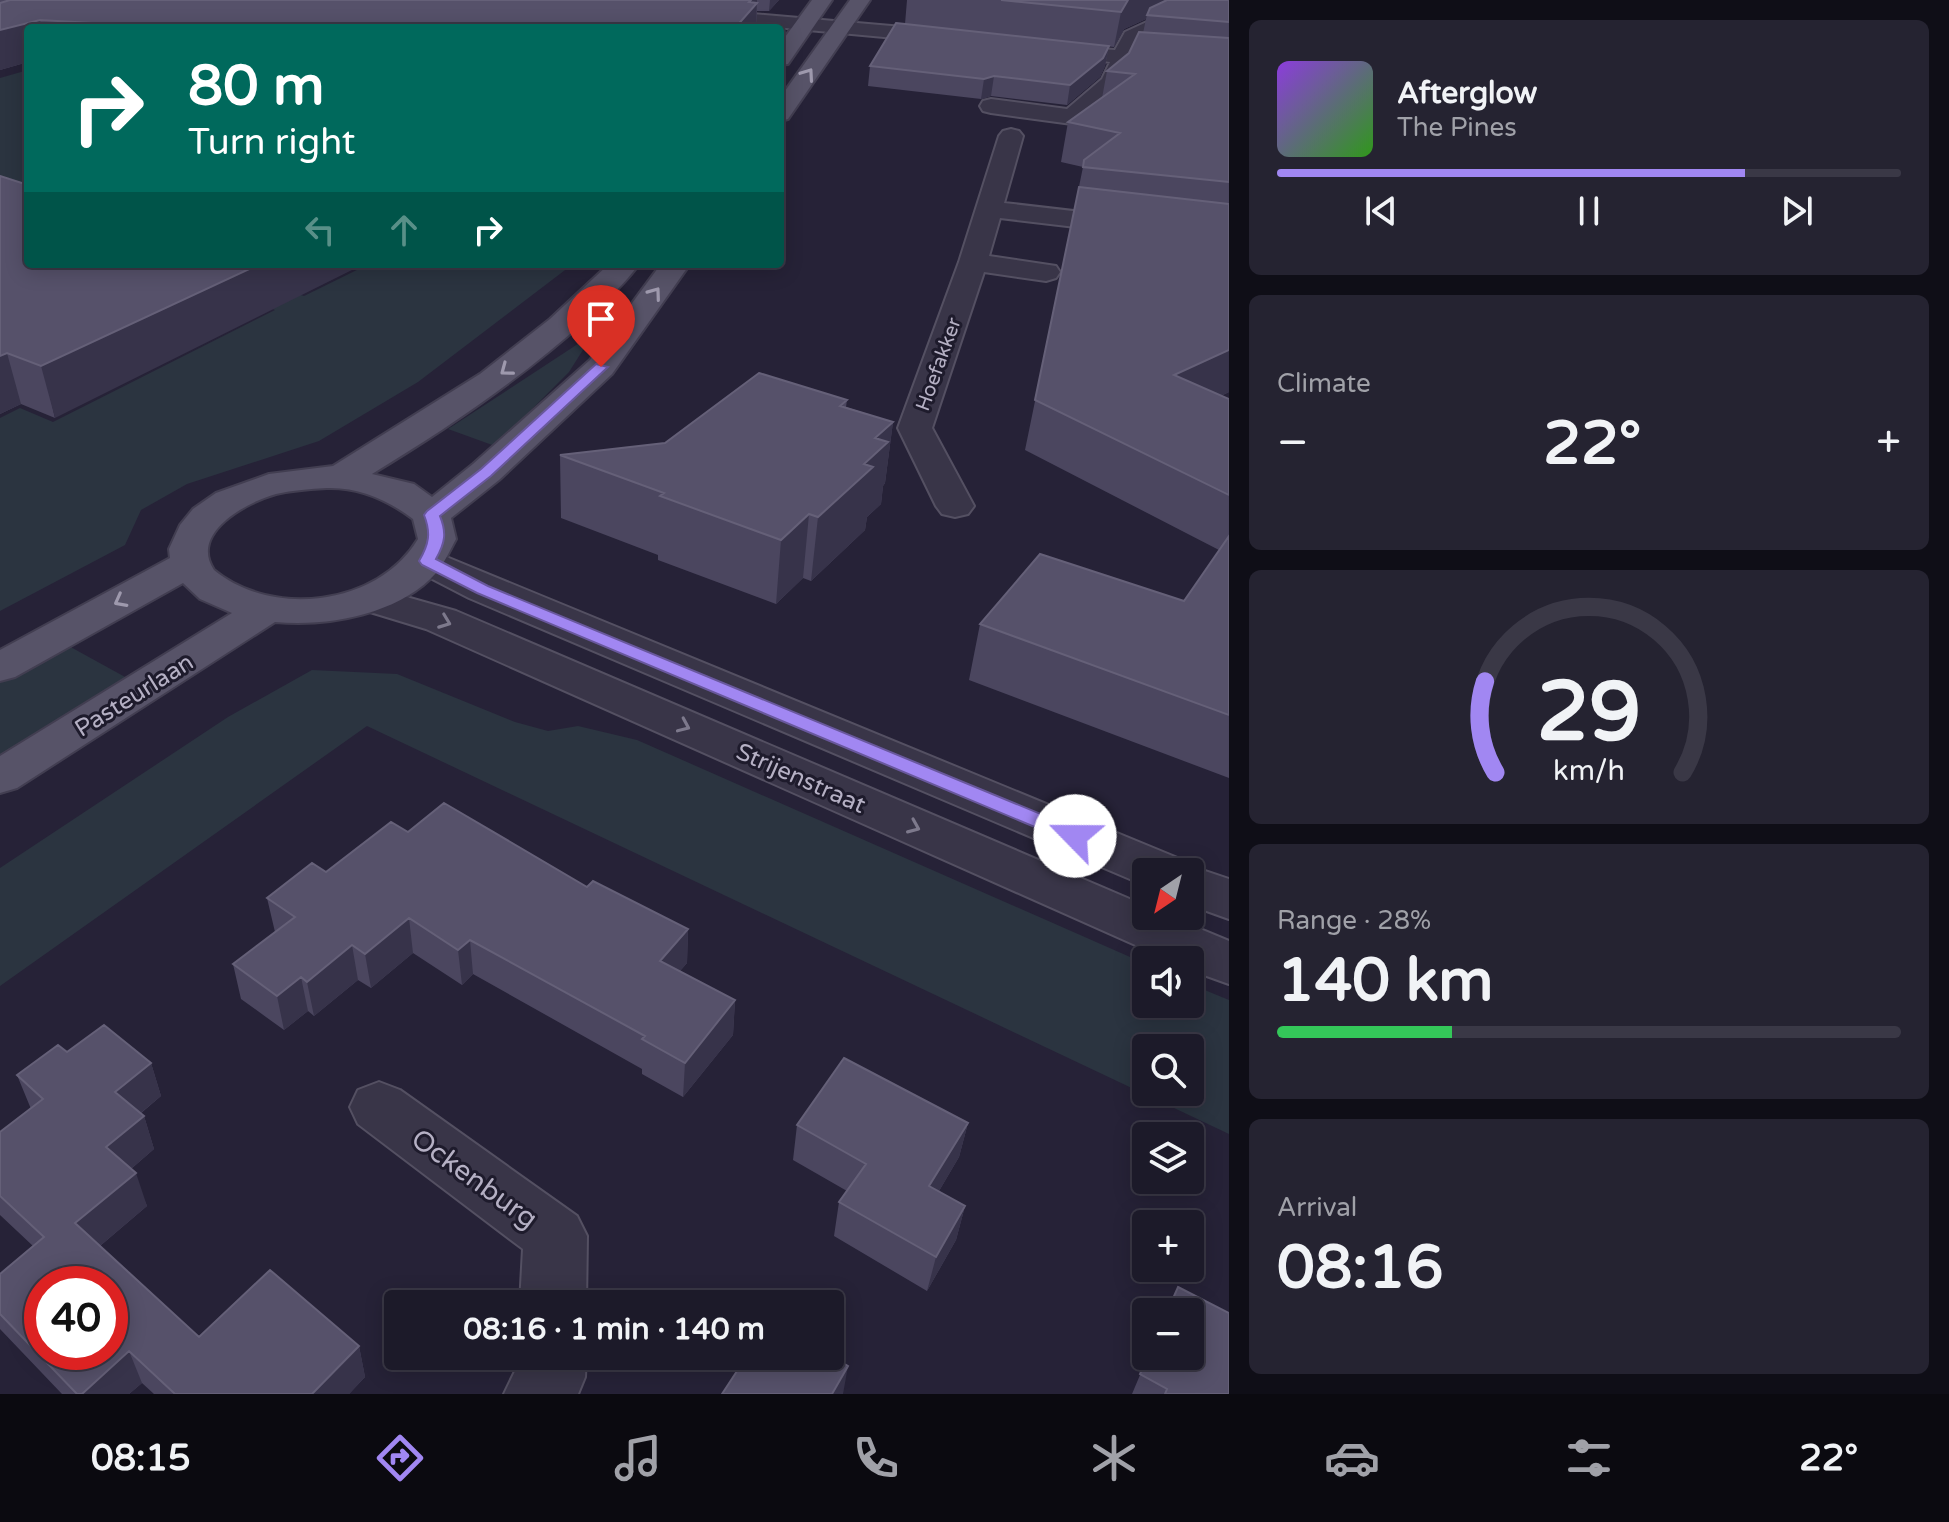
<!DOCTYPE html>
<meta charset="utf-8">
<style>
:root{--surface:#1c1a29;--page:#252331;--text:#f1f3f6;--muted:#a0a1a8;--line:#3a3846;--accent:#a187f2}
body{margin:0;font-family:"Varela Round",sans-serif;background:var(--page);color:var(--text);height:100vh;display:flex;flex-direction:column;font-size:30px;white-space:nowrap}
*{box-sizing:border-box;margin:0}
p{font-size:26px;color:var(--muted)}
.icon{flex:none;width:44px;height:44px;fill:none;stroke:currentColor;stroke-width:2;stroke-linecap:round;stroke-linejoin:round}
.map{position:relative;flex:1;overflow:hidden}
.side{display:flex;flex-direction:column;gap:20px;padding:20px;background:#0f0e17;width:720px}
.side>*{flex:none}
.guide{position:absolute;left:24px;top:24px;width:760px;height:244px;border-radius:8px;box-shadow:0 4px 20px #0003,0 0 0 2px var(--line);background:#00695c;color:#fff;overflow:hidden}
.needle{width:52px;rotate:215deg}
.tools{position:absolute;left:1132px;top:858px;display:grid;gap:16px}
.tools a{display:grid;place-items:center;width:72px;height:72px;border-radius:8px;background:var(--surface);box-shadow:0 4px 20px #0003,0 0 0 2px var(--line);font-size:40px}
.speed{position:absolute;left:24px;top:1266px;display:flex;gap:16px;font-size:40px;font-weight:700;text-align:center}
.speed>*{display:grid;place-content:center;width:104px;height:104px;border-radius:50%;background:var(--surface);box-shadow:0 4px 20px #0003,0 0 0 2px var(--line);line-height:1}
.speed .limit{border:12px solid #d22;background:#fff;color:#111}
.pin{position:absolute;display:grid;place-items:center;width:68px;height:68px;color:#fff;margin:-82px -34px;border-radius:50% 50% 50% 0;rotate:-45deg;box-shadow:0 0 8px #0007}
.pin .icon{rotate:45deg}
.me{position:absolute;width:88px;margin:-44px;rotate:293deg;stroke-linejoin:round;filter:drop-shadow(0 0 6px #0008)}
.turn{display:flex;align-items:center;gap:28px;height:168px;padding:0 32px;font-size:36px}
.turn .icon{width:104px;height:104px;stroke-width:2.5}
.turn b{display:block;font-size:56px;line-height:68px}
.lanes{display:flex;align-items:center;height:76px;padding:0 32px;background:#0003;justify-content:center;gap:40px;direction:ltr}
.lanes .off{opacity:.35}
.big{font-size:60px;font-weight:700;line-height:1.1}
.side .widget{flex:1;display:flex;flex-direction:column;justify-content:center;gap:12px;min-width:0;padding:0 28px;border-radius:12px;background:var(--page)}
.side .dial{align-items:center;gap:0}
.dial svg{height:208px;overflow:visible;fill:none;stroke:var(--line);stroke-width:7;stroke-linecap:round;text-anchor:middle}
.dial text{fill:var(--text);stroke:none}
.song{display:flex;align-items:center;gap:24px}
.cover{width:96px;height:96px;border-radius:12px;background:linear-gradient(135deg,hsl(270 70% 55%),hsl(110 70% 35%))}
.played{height:8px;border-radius:4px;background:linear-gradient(90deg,var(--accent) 75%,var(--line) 75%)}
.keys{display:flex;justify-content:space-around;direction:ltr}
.heat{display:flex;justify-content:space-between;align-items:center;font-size:44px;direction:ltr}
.charge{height:12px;border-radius:6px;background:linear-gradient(90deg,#34c759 28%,var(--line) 0)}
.trip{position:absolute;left:384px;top:1290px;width:460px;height:80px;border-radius:8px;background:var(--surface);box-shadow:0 4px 20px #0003,0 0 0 2px var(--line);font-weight:700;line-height:80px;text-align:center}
.tabs{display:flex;height:128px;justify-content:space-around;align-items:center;background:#0b0a10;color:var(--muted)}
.tabs .icon{width:56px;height:56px}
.tabs .selected{color:var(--accent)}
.tabs b{font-size:36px;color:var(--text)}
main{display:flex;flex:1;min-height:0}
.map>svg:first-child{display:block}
.green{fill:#2b3440;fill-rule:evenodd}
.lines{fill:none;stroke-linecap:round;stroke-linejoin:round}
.minor-casing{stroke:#545062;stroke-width:4}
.major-casing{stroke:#423e51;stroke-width:4}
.minor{fill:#393548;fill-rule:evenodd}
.major{fill:#575368;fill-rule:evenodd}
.wall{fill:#4b465f}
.shaded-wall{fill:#37334a}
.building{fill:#56516a;stroke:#656078;stroke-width:2;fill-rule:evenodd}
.oneway{stroke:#9e99ad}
.oneway2{stroke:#7d798c}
.route{fill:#a187f2;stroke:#69589d;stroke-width:2}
.labels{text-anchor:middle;stroke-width:6;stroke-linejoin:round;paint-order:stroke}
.far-street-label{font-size:20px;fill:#b5b0c4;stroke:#1e1b2c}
.street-label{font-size:24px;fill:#b5b0c4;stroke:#1e1b2c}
.near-street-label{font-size:28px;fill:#b5b0c4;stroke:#1e1b2c}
</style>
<main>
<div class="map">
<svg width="1229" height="1394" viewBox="0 0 1229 1394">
<rect width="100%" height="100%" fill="#262237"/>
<path class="green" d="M 28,70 L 28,223 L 0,216 L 0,78 Z
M 369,264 L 573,264 L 418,382 L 319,441 L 187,484 L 141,510 L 125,545 L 0,611 L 0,418 L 20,408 L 53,422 L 275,310 L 244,297 L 270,285 L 304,296 Z
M 593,334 L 569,372 L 495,446 L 448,429 Z
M 67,645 L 136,683 L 0,765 L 0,683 Z
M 312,670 L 397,674 L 515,722 L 548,731 L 578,726 L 637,740 L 1146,964 L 1146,1004 L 1190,1004 L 1190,984 L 1229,1000 L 1229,1134 L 367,726 L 0,986 L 0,868 L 228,717 ZM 1146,1048 L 1190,1048 L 1190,1092 L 1146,1092 Z"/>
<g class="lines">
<g class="minor-casing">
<path id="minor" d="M 1195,0 L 1221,0 L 1141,40 L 1120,87 L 1080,122 L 1072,124 L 991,113 L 983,111 L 980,106 L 983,101 L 991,99 L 1067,109 L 1102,79 L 1110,62 L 1042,53 L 1039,49 L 1042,45 L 1115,50 L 1125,32 Z
M 695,9 L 949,31 L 959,37 L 949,43 L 688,19 L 685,15 L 688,11 Z
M 1011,129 L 1019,131 L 1023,136 L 1004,203 L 1229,229 L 1229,245 L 1000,218 L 989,256 L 1056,266 L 1060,272 L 1056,278 L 1046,281 L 984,272 L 932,428 L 974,506 L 968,514 L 955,517 L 942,514 L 936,506 L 898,428 L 959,262 L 999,136 L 1003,131 Z
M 427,549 L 1180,859 L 1184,867 L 1190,866 L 1229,879 L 1229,919 L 1190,905 L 1190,872 L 1146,872 L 1144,885 L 469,598 L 413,569 L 407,561 L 413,553 Z
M 371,587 L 456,611 L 1146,906 L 1146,916 L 1169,916 L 1229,941 L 1229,984 L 1190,970 L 1190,960 L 1169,960 L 426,629 L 357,608 L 351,599 L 357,590 Z
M 379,1082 L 400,1090 L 577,1216 L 587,1236 L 586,1304 L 520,1304 L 523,1249 L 358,1124 L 350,1107 L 358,1090 Z
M 518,1356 L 586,1356 L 585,1377 L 578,1394 L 504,1394 L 518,1365 Z"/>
</g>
<g class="major-casing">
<path id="major" d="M 812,0 L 832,0 L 788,64 L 780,65 L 780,44 Z
M 850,0 L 870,0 L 788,119 L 780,121 L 780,98 Z
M 609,264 L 639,264 C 625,284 605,301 588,318 C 522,378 448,428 372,474 L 414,484 L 432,497 L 473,464 L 590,360 L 661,264 L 690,264 L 612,374 L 499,480 L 451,518 L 456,539 C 450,550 445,562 437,572 C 400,614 329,627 275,622 L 17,788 L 0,793 L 0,756 L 232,613 L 200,599 L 183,583 L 15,677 L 0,681 L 0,650 L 170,558 L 169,549 L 180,525 L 193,509 L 216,493 L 269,474 L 333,466 L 480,374 L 550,319 ZM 327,488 C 359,487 388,500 413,519 L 418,539 C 378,606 272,618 214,570 C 189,533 247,502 276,494 C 293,490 310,489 327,488 Z"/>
</g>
<use href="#minor" class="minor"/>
<use href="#major" class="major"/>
</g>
<path class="wall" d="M 0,0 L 779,0 L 769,11 L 757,11 L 756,28 L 28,28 L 28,62 L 0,70 Z
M 907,0 L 1229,0 L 1229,392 L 1221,396 L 1229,399 L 1229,778 L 969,680 L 980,624 L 1184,601 L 1219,550 L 1025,450 L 1083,167 L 1061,162 L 1068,122 L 1102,98 L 1107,71 L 1129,53 L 1143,33 L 1146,19 L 1124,29 L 1114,47 L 1065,41 L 1109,46 L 1105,66 L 1100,77 L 1067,105 L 991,96 L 981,99 L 868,86 L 870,66 L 905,24 Z
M 0,176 L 55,418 L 21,404 L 0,414 Z
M 847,400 L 846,407 L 893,422 L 885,483 L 883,486 L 881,504 L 867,517 L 865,530 L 811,581 L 803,578 L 776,604 L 658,560 L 658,555 L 561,518 L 560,455 L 665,443 Z
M 408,832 L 587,887 L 688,929 L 687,963 L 680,971 L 735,1000 L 733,1035 L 683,1097 L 642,1074 L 642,1069 L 473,974 L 462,985 L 413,953 L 371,988 L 358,980 L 314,1016 L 308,1011 L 284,1030 L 241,999 L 233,964 L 275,932 L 267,898 L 326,872 Z
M 67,1052 L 151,1063 L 161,1096 L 140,1114 L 144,1116 L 154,1149 L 131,1169 L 147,1206 L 100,1246 L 199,1337 L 359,1346 L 365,1377 L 349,1394 L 154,1394 L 142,1383 L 129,1394 L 62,1394 L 0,1329 L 0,1274 L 33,1246 L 0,1215 L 0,1132 L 31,1109 L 17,1075 Z
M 968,1123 L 959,1157 L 939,1191 L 965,1206 L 956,1240 L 927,1291 L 834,1236 L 839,1202 L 847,1191 L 793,1160 L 797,1125 Z
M 1148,1356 L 1229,1394 L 1132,1394 Z"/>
<path class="shaded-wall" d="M 751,0 L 757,0 L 756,28 L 735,28 Z
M 770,0 L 779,0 L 769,11 Z
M 1128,0 L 1188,0 L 1147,15 L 1146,19 L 1124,29 L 1114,47 L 1121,12 Z
M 40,20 L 42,28 L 28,28 L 28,62 L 0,70 L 0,30 Z
M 1109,46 L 1105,66 L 1100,77 L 1067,105 L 1070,85 Z
M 994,76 L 991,96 L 981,99 L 984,79 Z
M 260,264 L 364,264 L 55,418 L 41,366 Z
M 1229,350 L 1229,392 L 1161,424 L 1174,375 Z
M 7,353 L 21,404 L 0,414 L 0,356 Z
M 893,422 L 885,483 L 883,486 L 881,504 L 867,517 L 865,530 L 811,581 L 818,517 L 864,464 L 875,438 Z
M 809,514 L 803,578 L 776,604 L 781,540 Z
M 409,918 L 413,953 L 371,988 L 365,954 Z
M 688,929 L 687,963 L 659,995 L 660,961 Z
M 470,940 L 473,974 L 462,985 L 458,950 Z
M 352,945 L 358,980 L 314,1016 L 307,982 Z
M 301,977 L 308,1011 L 284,1030 L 277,996 Z
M 735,1000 L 733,1035 L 683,1097 L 685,1063 Z
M 151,1063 L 161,1096 L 126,1125 L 115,1092 Z
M 144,1116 L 154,1149 L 118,1180 L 106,1147 Z
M 968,1123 L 959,1157 L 922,1220 L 929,1186 Z
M 136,1173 L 147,1206 L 88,1256 L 75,1223 Z
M 965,1206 L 956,1240 L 927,1291 L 936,1257 Z
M 359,1346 L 365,1377 L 349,1394 L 312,1394 Z
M 129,1351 L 142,1383 L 129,1394 L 82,1394 Z
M 848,1366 L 843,1394 L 832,1394 Z"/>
<path class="building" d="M 10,0 L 751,0 L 749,2 L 757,3 L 735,28 L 180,28 L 40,20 L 0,30 L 0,3 Z
M 1001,0 L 1128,0 L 1121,12 Z
M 1167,0 L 1229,0 L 1229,22 L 1147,15 L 1150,8 Z
M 896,23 L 1109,46 L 1103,58 L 1070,85 L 994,76 L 984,79 L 870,66 Z
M 1139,32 L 1229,38 L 1229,182 L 1083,167 L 1084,160 L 1120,133 L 1068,122 L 1135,74 L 1107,71 L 1129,53 Z
M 0,176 L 28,185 L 28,264 L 260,264 L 41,366 L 7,353 L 0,356 Z
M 1079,187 L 1229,204 L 1229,350 L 1174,375 L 1229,399 L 1229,495 L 1035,400 Z
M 759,373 L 847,400 L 840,406 L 893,422 L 875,438 L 888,442 L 864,464 L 873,467 L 818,517 L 809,514 L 781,540 L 660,496 L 664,493 L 560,455 L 665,443 Z
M 1229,536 L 1229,715 L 980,624 L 1040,554 L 1184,601 Z
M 444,803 L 587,887 L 593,881 L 688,929 L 660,961 L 735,1000 L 685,1063 L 642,1039 L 645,1036 L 470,940 L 458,950 L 409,918 L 365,954 L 352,945 L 307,982 L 301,977 L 277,996 L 233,964 L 295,917 L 267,898 L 312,863 L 326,872 L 391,822 L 408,832 Z
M 104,1025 L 151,1063 L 115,1092 L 144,1116 L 106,1147 L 136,1173 L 75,1223 L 199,1337 L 270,1270 L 359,1346 L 312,1394 L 175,1394 L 129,1351 L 82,1394 L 77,1394 L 0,1314 L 0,1274 L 44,1237 L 0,1196 L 0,1132 L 43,1099 L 17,1075 L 58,1045 L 67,1052 ZM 42,1284 L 110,1284 L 110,1352 L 42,1352 Z
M 844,1058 L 968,1123 L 929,1186 L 965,1206 L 936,1257 L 839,1202 L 866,1164 L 797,1125 Z
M 1178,1287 L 1229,1313 L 1229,1394 L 1165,1394 L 1167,1389 L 1140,1374 L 1148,1356 L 1190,1356 L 1190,1312 L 1167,1312 Z
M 830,1355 L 848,1366 L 832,1394 L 722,1394 L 739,1368 L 735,1366 L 742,1356 L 830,1356 Z"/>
<defs><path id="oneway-chevron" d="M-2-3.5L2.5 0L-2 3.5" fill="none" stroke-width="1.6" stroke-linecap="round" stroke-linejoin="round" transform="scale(2)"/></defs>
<g class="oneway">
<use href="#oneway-chevron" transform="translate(808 74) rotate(-55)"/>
<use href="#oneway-chevron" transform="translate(655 293) rotate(-54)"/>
<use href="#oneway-chevron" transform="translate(506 370) rotate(143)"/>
<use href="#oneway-chevron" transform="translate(120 601) rotate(152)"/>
</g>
<g class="oneway2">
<use href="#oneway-chevron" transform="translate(445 622) rotate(21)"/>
<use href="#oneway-chevron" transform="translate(684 726) rotate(24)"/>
<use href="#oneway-chevron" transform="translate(914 827) rotate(23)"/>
</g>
<path class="route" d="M 596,364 L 608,367 L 491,476 L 440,516 C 447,533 445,543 436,559 L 488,586 L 1082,831 L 1085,836 L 1082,841 L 1068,841 L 477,593 L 422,565 L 419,561 C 429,544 431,533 424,515 L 427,511 L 481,469 Z"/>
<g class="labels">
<g class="far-street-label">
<text transform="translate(938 364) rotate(-70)" y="7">Hoefakker</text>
</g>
<g class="street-label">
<text transform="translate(134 695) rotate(-32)" y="8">Pasteurlaan</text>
<text transform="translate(801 778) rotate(24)" y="8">Strijenstraat</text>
</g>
<g class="near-street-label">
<text transform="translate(475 1178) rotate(36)" y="10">Ockenburg</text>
</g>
</g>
</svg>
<div class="tools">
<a><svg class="needle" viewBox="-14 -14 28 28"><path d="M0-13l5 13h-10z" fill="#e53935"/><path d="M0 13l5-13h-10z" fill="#a0a1a8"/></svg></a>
<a><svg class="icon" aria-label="sound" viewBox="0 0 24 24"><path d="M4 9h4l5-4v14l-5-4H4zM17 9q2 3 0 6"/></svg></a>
<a><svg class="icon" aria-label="search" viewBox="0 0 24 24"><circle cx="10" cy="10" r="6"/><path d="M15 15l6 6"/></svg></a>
<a><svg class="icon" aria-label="layers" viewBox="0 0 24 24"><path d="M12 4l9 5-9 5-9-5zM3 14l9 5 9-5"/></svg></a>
<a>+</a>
<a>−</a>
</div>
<div class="speed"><div class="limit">40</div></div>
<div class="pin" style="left:601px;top:367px;background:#d93025"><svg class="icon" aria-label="arrive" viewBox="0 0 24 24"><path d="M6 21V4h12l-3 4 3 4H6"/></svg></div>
<svg class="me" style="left:1075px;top:836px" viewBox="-20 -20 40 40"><circle r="19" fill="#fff"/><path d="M0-13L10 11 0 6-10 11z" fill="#a187f2"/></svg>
<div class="trip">08:16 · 1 min · 140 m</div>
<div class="guide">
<div class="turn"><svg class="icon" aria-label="right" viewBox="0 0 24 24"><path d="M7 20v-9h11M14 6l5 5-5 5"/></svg><div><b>80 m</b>Turn right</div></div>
<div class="lanes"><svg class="icon off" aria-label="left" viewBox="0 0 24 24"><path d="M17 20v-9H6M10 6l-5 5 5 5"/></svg><svg class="icon off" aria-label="ahead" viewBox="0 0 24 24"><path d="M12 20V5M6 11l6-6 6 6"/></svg><svg class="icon" aria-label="right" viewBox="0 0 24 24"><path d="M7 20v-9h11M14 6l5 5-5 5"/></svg></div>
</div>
</div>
<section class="side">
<div class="widget">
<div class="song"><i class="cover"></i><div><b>Afterglow</b><p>The Pines</p></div></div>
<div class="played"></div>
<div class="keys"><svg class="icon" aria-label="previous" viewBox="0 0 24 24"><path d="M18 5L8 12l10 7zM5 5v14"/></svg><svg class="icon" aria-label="pause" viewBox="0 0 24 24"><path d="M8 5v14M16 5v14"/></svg><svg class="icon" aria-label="next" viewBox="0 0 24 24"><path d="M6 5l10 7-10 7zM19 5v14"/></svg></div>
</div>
<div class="widget"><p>Climate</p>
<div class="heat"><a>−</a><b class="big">22°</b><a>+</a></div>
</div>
<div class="widget dial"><svg viewBox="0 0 100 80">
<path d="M14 69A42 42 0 1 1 86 69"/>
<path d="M14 69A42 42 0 0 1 10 34" stroke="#a187f2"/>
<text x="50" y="56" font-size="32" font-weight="700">29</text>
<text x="50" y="72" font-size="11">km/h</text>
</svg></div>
<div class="widget"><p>Range · 28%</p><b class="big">140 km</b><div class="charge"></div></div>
<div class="widget"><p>Arrival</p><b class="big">08:16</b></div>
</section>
</main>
<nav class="tabs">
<b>08:15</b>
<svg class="icon selected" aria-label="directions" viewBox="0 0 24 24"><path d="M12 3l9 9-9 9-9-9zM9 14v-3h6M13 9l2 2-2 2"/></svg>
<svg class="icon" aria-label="music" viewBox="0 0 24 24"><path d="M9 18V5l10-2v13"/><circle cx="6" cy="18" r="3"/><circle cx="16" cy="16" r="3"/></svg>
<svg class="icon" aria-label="phone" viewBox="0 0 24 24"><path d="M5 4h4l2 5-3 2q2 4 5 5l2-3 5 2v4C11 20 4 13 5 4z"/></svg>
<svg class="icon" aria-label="climate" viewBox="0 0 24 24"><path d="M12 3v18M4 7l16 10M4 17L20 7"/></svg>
<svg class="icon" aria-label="car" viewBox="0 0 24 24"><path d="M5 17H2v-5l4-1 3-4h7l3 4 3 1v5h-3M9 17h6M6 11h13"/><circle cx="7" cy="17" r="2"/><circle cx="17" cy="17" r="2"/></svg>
<svg class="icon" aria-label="filters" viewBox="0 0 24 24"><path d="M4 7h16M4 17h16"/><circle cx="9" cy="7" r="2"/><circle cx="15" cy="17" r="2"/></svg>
<b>22°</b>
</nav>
